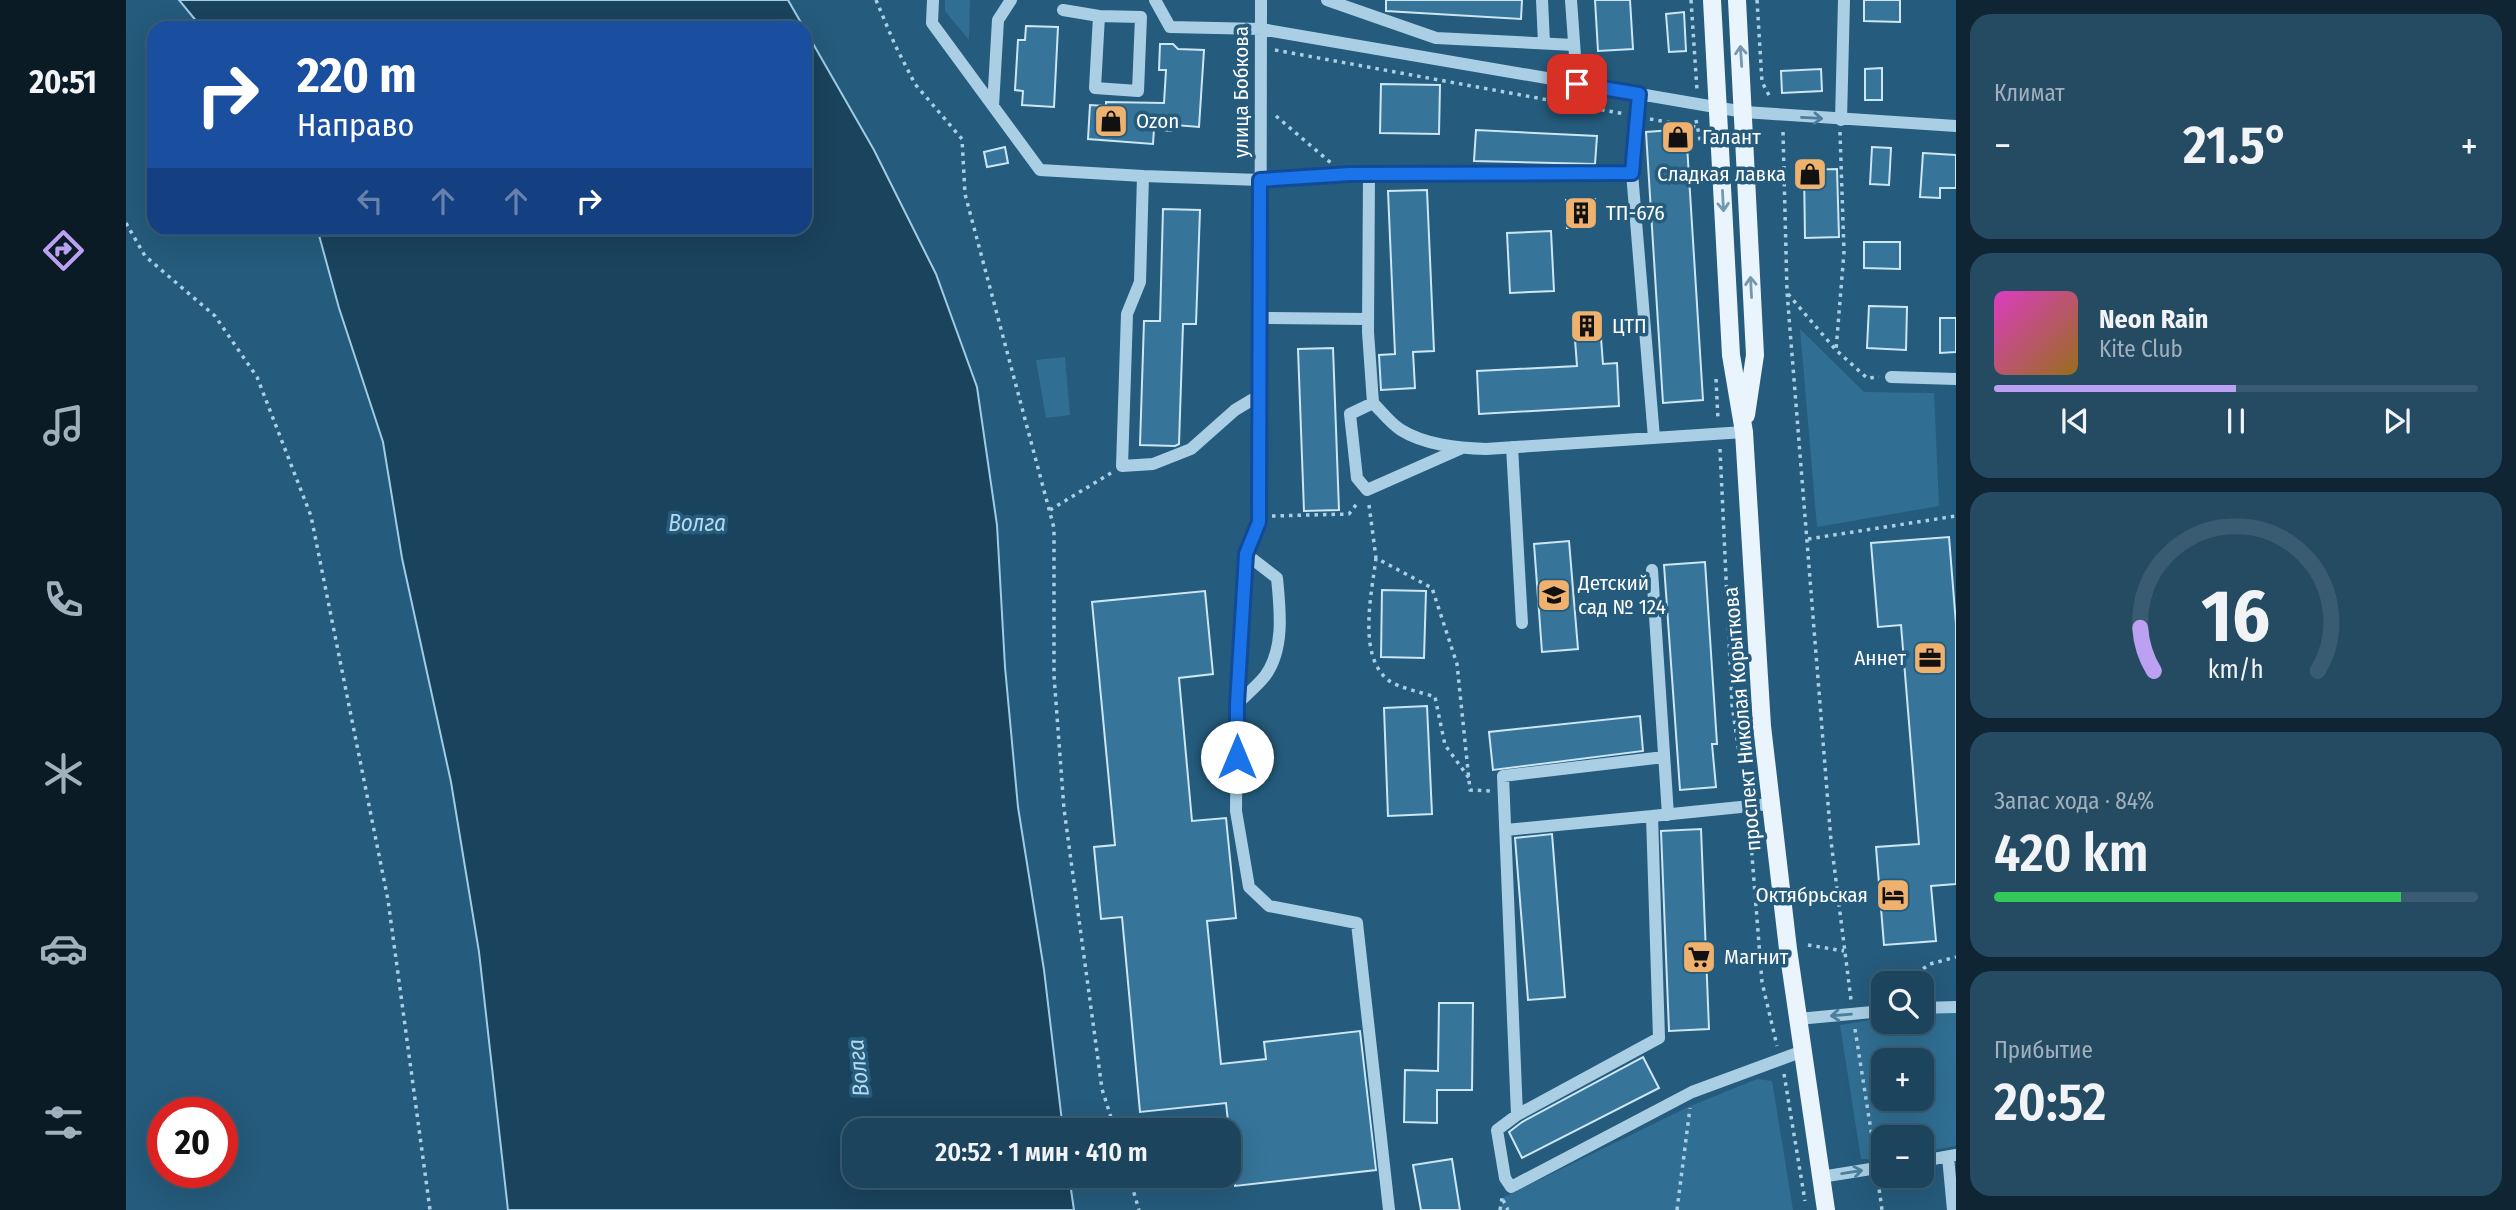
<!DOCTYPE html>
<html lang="ru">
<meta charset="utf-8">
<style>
:root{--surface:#1c445d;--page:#254b63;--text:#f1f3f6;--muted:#a0b0bc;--line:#3a5c72;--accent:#bca0f2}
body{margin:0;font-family:"Fira Sans Condensed",sans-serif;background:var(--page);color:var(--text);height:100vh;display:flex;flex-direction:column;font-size:26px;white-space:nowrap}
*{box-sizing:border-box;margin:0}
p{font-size:23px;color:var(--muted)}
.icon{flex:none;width:38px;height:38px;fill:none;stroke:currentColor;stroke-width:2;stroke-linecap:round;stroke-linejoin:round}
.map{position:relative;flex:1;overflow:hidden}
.panel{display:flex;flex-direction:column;gap:14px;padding:14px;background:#0f2533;width:560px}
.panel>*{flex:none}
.banner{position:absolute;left:21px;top:21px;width:665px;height:214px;border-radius:21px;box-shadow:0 7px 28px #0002,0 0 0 2px var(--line);background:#1a4fa0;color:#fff;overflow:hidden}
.controls{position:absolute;left:1745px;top:971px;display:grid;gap:14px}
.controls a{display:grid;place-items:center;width:63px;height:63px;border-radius:14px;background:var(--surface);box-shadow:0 7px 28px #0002,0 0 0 2px var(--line);font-size:35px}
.speed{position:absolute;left:21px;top:1097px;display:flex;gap:14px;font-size:35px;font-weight:700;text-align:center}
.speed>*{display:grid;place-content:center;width:91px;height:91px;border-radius:50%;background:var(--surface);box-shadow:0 7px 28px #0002,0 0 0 2px var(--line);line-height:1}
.speed .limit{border:10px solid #d22;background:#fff;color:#111}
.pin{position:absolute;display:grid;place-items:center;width:60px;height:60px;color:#fff;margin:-30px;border-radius:14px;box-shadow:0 4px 10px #0006}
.me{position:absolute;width:77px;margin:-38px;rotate:0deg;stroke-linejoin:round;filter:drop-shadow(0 0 5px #0008)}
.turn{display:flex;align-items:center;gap:24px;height:147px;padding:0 35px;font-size:32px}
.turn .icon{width:91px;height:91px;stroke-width:2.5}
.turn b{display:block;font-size:49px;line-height:60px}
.lanes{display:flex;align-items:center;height:66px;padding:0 35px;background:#0003;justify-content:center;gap:35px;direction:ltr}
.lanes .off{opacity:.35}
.big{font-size:52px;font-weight:600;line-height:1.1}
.panel .tile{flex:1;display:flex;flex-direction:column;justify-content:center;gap:10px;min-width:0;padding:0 24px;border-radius:21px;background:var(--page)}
.panel .dial{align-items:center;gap:0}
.dial svg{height:182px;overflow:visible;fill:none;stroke:var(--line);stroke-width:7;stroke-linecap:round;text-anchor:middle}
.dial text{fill:var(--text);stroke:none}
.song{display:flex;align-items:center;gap:21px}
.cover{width:84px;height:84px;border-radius:10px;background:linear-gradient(135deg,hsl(310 70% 55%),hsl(40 70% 35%))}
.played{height:7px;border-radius:4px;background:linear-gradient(90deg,var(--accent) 50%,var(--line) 50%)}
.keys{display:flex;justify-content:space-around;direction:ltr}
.heat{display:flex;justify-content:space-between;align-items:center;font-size:38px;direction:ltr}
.charge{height:10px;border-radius:5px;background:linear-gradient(90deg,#34c759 84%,var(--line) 0)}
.trip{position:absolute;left:716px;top:1118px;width:399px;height:70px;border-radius:21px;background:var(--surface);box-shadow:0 7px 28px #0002,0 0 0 2px var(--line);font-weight:600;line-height:70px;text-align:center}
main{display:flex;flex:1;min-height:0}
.tabs{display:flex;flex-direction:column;width:126px;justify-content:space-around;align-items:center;background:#0b1b25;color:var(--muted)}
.tabs .icon{width:49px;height:49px}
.tabs .on{color:var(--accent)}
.tabs b{font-size:32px;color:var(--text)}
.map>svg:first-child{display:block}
.green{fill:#306f93;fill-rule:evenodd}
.water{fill:#1a435d;stroke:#9ecce5;stroke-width:2}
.building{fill:#367499;stroke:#cce6f4;stroke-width:2}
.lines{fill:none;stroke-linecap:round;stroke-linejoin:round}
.path{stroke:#aacfe5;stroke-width:3.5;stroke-dasharray:3.5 5;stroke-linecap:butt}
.minor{stroke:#aacfe5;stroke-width:12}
.major{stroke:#eaf4fc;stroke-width:18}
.oneway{stroke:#7498af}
.oneway2{stroke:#4d7e9c}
.route-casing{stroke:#114b97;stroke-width:18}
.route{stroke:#1a73e8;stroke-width:12}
.labels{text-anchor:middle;stroke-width:7;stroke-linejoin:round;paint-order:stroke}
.street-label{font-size:21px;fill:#fff;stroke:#255b7c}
.poi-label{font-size:21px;fill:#fff;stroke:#255b7c;text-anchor:start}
.water-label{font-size:23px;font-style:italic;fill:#b5d8ed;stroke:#255b7c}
</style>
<main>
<nav class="tabs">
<b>20:51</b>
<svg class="icon on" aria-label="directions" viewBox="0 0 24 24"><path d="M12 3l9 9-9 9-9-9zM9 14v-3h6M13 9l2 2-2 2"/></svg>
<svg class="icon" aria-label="music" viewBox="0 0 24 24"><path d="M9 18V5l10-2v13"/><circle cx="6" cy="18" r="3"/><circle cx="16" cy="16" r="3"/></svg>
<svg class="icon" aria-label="phone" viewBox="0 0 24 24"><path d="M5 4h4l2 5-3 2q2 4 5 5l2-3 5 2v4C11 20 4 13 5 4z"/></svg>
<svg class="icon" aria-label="climate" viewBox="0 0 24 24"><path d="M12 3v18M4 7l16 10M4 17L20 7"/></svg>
<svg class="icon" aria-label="car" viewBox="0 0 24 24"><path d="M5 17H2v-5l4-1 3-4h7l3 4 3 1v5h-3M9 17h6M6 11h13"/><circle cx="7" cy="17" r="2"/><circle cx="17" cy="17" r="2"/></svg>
<svg class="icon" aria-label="filters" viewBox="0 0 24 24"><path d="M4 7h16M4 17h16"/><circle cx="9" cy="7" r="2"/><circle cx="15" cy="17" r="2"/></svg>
</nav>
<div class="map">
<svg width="1830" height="1210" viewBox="0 0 1830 1210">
<rect width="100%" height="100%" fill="#255b7c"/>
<path class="green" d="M 819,0 L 844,0 L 843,40 L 819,11 Z
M 1674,329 L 1738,392 L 1808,393 L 1813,506 L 1691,527 Z
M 939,357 L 944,415 L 920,418 L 910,360 Z
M 1830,1013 L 1830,1146 L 1796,1152 L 1796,1138 L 1757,1138 L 1757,1160 L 1735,1159 L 1714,1025 L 1757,1018 L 1757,1022 L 1796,1022 L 1796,1015 ZM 1757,1060 L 1796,1060 L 1796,1099 L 1757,1099 Z
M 1631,1079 L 1646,1081 L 1667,1210 L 1376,1210 L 1376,1198 L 1562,1107 Z"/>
<path class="water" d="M 53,0 L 662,0 L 748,150 L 810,274 L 851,387 L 871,525 L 879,667 L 892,807 L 918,970 L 937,1130 L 728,1130 L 728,1176 L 943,1176 L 948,1210 L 382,1210 L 353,952 L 325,782 L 276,558 L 257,442 L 213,308 L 191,228 L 679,228 L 679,28 L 76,28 Z"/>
<path class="building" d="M 1260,0 L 1396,0 L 1395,19 L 1260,11 Z
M 1469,0 L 1504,0 L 1507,49 L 1472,51 Z
M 1738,0 L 1774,0 L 1774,22 L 1738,21 Z
M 1558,12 L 1560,51 L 1543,52 L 1540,14 Z
M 900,26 L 932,27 L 928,107 L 896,105 L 897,91 L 889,90 L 892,40 L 899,40 Z
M 1034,44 L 1047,44 L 1052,49 L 1078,50 L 1073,127 L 1049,125 L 1045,131 L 1028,129 L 1027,144 L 962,139 L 964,105 L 980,106 L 980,102 L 1038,103 L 1040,70 L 1033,70 Z
M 1756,68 L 1756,100 L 1739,100 L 1739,69 Z
M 1695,69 L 1696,91 L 1656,93 L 1655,71 Z
M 1255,84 L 1314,85 L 1313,134 L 1254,133 Z
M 1560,129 L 1577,400 L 1537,403 L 1520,132 Z
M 1350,130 L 1471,136 L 1469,164 L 1348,161 Z
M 879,147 L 882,163 L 861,167 L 858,152 Z
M 1746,147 L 1765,148 L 1763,185 L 1744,184 Z
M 1797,153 L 1830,155 L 1830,188 L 1814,188 L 1814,198 L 1794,197 Z
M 1711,169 L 1713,237 L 1679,238 L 1678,170 Z
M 1301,190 L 1308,351 L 1287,352 L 1289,388 L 1255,390 L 1253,355 L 1269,354 L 1262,191 Z
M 1469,199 L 1469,226 L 1441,228 L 1440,200 Z
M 1037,209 L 1074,210 L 1070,324 L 1057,324 L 1053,444 L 1049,446 L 1014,445 L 1018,321 L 1034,321 Z
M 1425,231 L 1428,291 L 1384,293 L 1381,233 Z
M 1738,242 L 1774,242 L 1774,269 L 1738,268 Z
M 1743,306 L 1781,307 L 1780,350 L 1741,348 Z
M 1473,312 L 1477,364 L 1491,363 L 1493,406 L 1353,414 L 1351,371 L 1451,366 L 1447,313 Z
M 1814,318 L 1830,318 L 1830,352 L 1814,353 Z
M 1207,348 L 1213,510 L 1178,511 L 1172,349 Z
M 1823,537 L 1830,624 L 1830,884 L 1805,886 L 1810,941 L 1758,945 L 1750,847 L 1793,844 L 1775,625 L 1752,627 L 1745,543 Z
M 1443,541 L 1452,649 L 1416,652 L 1408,544 Z
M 1579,562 L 1591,744 L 1586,744 L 1590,787 L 1554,790 L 1538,565 Z
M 1256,590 L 1300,591 L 1298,658 L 1255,657 Z
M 1079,591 L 1087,674 L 1053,678 L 1066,821 L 1100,818 L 1110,918 L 1081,921 L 1095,1064 L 1140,1059 L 1138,1042 L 1234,1031 L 1250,1170 L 1109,1186 L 1100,1103 L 1014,1112 L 996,917 L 975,919 L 968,847 L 989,845 L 966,602 Z
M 1301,706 L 1306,814 L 1262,816 L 1258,708 Z
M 1514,716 L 1517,751 L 1367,770 L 1363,732 Z
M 1575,829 L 1583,1029 L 1543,1031 L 1535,831 Z
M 1426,834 L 1439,997 L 1402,1000 L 1389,838 Z
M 1313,1003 L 1347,1003 L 1346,1090 L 1311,1090 L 1311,1123 L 1278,1122 L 1279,1070 L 1312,1071 Z
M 1517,1057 L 1533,1088 L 1396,1158 L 1383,1132 L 1396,1122 Z
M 1326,1159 L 1334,1210 L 1295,1210 L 1287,1165 Z"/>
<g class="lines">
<path class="path" d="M 750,0 L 769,45 L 789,84 L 836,139 L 839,194 L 928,528 L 928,676 L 938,809 L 976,1089 L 989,1130
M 1565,0 L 1571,90
M 1631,0 L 1636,82 L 1645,99
M 1149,50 L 1499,114
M 1150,116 L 1205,163
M 1524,119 L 1570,127
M 1570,120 L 1575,144
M 1657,132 L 1661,292 L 1705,841 L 1725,1000
M 1714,132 L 1718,252 L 1710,350 L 1741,378 L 1753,377
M 0,223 L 19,256 L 89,316 L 131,377 L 185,516 L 262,900 L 304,1210
M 1662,294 L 1709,349
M 1590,379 L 1592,420
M 1594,449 L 1606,705 L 1619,793
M 1243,505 L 1250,558 L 1306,588 L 1331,664 L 1344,790 L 1366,791
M 924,510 L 985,473
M 1146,516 L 1223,514 L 1233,501
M 1682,539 L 1830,516
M 1250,558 C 1246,592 1231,655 1262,680 C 1273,688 1295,692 1309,697 L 1319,745 L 1343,778
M 1623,818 L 1636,982 L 1651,1046
M 1682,945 L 1718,951
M 1776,983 L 1804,964 L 1830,957
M 1729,1029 L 1749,1156
M 1658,1074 L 1679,1201
M 1003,1176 L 1013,1210
M 1752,1181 L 1756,1210
M 1377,1200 L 1382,1210
M 1374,1210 L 1376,1198
M 1551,1210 L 1564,1108"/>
<path class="minor" d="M 807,0 L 806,23 L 914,170 L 1017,176
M 1029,0 L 1044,27 L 1135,29 L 1618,112 L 1830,126
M 1135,0 L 1134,517 L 1120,554 L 1111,704 L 1110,811 L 1123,887 L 1143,906 L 1231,923 L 1263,1210
M 1201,0 L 1310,38 L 1448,45
M 1416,0 L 1418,43
M 1445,0 L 1451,84
M 937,10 L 973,16 L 1015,17 L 1012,91 L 969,88 L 973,16
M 867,106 L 872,20 L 885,0
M 1715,120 L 1718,0
M 1506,173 L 1528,438
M 1243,174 L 1506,173 L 1513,94
M 1134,318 L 1242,319
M 1765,377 L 1830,379
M 1134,395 L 1109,410 L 1065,449 L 1027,464 L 996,466 L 1001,314 L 1014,282 L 1017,176 L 1134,180 L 1243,174 L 1242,332 L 1247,403 C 1256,412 1265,424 1275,430 C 1299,445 1332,448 1360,449 L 1618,432
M 1247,403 L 1224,414 L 1231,478 L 1241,490 L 1336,448
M 1386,447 L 1396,623
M 1526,570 L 1542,815
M 1111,704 C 1120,695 1131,686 1139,676 C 1159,649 1154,609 1151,578 L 1120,554
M 1644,804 L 1526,816 L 1533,1038 L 1391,1115 L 1371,1130 L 1379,1178 L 1385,1187 L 1566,1092 L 1677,1051
M 1380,830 L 1526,816
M 1796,1008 L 1830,1007
M 1672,1019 L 1757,1011
M 1391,1115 L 1377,776 L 1538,757
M 1822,1157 L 1827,1210
M 1796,1161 L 1830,1155
M 1695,1177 L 1757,1167"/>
<path class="major" d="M 1586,0 L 1605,355 L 1618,432 L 1636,726 L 1662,949 L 1700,1210
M 1611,0 L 1629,355 L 1620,415"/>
</g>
<defs><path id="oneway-shaft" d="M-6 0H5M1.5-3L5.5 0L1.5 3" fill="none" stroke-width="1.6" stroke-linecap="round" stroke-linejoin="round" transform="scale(1.75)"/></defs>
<g class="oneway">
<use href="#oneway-shaft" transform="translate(1615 56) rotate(-94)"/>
<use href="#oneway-shaft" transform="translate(1597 201) rotate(87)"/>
<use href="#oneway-shaft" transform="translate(1625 287) rotate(-93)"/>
</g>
<g class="oneway2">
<use href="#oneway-shaft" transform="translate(1686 118) rotate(3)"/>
<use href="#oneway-shaft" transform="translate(1715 1015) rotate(175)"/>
<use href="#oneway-shaft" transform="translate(1726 1172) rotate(-9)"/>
</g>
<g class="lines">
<g class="route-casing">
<path id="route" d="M 1111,757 L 1111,704 L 1120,554 L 1133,522 L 1134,180 L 1224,174 L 1506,173 L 1513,94 L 1451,84"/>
</g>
<use href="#route" class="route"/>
</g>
<defs>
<g id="shop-square" transform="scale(1.75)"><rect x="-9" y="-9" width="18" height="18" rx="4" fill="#eeb26e" stroke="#255b7c"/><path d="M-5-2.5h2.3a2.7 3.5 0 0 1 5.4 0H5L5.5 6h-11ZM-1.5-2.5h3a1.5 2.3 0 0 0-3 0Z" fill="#111"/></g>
<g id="building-square" transform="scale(1.75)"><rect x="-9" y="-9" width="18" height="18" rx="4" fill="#eeb26e" stroke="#255b7c"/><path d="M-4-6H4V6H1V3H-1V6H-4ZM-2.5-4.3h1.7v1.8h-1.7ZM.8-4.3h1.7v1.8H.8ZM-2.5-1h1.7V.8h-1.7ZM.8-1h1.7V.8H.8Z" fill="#111"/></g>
<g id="school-square" transform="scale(1.75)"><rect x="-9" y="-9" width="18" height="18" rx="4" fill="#eeb26e" stroke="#255b7c"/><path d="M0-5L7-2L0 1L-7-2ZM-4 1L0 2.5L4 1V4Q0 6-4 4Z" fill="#111"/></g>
<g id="office-square" transform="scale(1.75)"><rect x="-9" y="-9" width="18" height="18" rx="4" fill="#eeb26e" stroke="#255b7c"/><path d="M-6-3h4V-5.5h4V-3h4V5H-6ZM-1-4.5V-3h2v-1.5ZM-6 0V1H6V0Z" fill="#111"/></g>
<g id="hotel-square" transform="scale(1.75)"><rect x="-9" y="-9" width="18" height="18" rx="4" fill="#eeb26e" stroke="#255b7c"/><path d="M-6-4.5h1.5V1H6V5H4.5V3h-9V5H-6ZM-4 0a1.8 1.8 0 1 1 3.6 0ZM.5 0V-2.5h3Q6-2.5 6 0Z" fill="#111"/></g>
<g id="supermarket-square" transform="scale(1.75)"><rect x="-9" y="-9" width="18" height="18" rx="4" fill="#eeb26e" stroke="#255b7c"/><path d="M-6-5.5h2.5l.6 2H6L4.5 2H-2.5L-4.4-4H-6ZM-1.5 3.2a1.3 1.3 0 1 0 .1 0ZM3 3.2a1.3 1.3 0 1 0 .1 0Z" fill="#111"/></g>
</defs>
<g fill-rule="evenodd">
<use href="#shop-square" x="985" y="121"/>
<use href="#shop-square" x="1552" y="137"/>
<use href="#shop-square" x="1684" y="174"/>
<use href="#building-square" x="1455" y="213"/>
<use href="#building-square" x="1461" y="326"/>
<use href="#school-square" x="1428" y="595"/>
<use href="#office-square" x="1804" y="658"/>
<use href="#hotel-square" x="1767" y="895"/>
<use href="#supermarket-square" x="1573" y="957"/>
</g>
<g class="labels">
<g class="street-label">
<text transform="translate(1115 92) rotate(-90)" y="7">улица Бобкова</text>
<text transform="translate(1616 719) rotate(-95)" y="7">проспект Николая Корыткова</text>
</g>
<g class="poi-label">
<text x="1010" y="128">Ozon</text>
<text x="1576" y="144">Галант</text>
<text x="1660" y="181" text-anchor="end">Сладкая лавка</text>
<text x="1480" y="220">ТП-676</text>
<text x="1486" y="333">ЦТП</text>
<text x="1452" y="590">Детский<tspan x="1452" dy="24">сад № 124</tspan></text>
<text x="1780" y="665" text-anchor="end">Аннет</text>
<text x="1742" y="902" text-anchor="end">Октябрьская</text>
<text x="1598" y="964">Магнит</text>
</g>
<g class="water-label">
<text x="571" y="531">Волга</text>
<text transform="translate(732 1068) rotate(-96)" y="8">Волга</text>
</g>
</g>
</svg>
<div class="controls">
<a><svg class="icon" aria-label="search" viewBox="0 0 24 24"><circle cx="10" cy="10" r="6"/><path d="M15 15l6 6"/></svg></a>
<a>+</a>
<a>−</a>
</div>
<div class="speed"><div class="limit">20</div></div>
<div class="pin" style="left:1451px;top:84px;background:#d93025"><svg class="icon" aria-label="arrive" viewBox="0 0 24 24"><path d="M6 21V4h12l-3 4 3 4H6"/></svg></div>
<svg class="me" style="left:1111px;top:757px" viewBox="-20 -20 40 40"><circle r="19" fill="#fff"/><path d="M0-13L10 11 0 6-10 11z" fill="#1a73e8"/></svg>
<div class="trip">20:52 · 1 мин · 410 m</div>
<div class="banner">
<div class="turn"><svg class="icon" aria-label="right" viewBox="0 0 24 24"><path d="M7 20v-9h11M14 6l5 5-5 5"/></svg><div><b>220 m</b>Направо</div></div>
<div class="lanes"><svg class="icon off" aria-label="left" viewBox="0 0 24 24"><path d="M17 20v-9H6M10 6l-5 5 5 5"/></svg><svg class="icon off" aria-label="ahead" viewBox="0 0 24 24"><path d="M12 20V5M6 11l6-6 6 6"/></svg><svg class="icon off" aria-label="ahead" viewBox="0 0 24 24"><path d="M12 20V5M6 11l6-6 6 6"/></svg><svg class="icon" aria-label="right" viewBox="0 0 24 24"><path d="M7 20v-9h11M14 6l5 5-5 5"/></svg></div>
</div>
</div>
<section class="panel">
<div class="tile"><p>Климат</p>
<div class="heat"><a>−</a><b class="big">21.5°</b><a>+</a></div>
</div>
<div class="tile">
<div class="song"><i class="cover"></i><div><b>Neon Rain</b><p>Kite Club</p></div></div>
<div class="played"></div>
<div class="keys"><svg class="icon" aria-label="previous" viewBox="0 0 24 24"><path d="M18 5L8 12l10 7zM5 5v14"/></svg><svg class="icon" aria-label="pause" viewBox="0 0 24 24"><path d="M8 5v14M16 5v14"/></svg><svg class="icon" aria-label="next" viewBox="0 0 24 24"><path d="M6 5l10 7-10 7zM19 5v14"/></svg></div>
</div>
<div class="tile dial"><svg viewBox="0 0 100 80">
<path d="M14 69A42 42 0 1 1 86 69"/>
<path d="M14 69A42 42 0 0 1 8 50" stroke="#bca0f2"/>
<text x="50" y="56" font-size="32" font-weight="700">16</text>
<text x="50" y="72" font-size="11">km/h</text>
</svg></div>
<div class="tile"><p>Запас хода · 84%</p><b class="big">420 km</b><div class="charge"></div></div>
<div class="tile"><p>Прибытие</p><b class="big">20:52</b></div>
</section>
</main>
